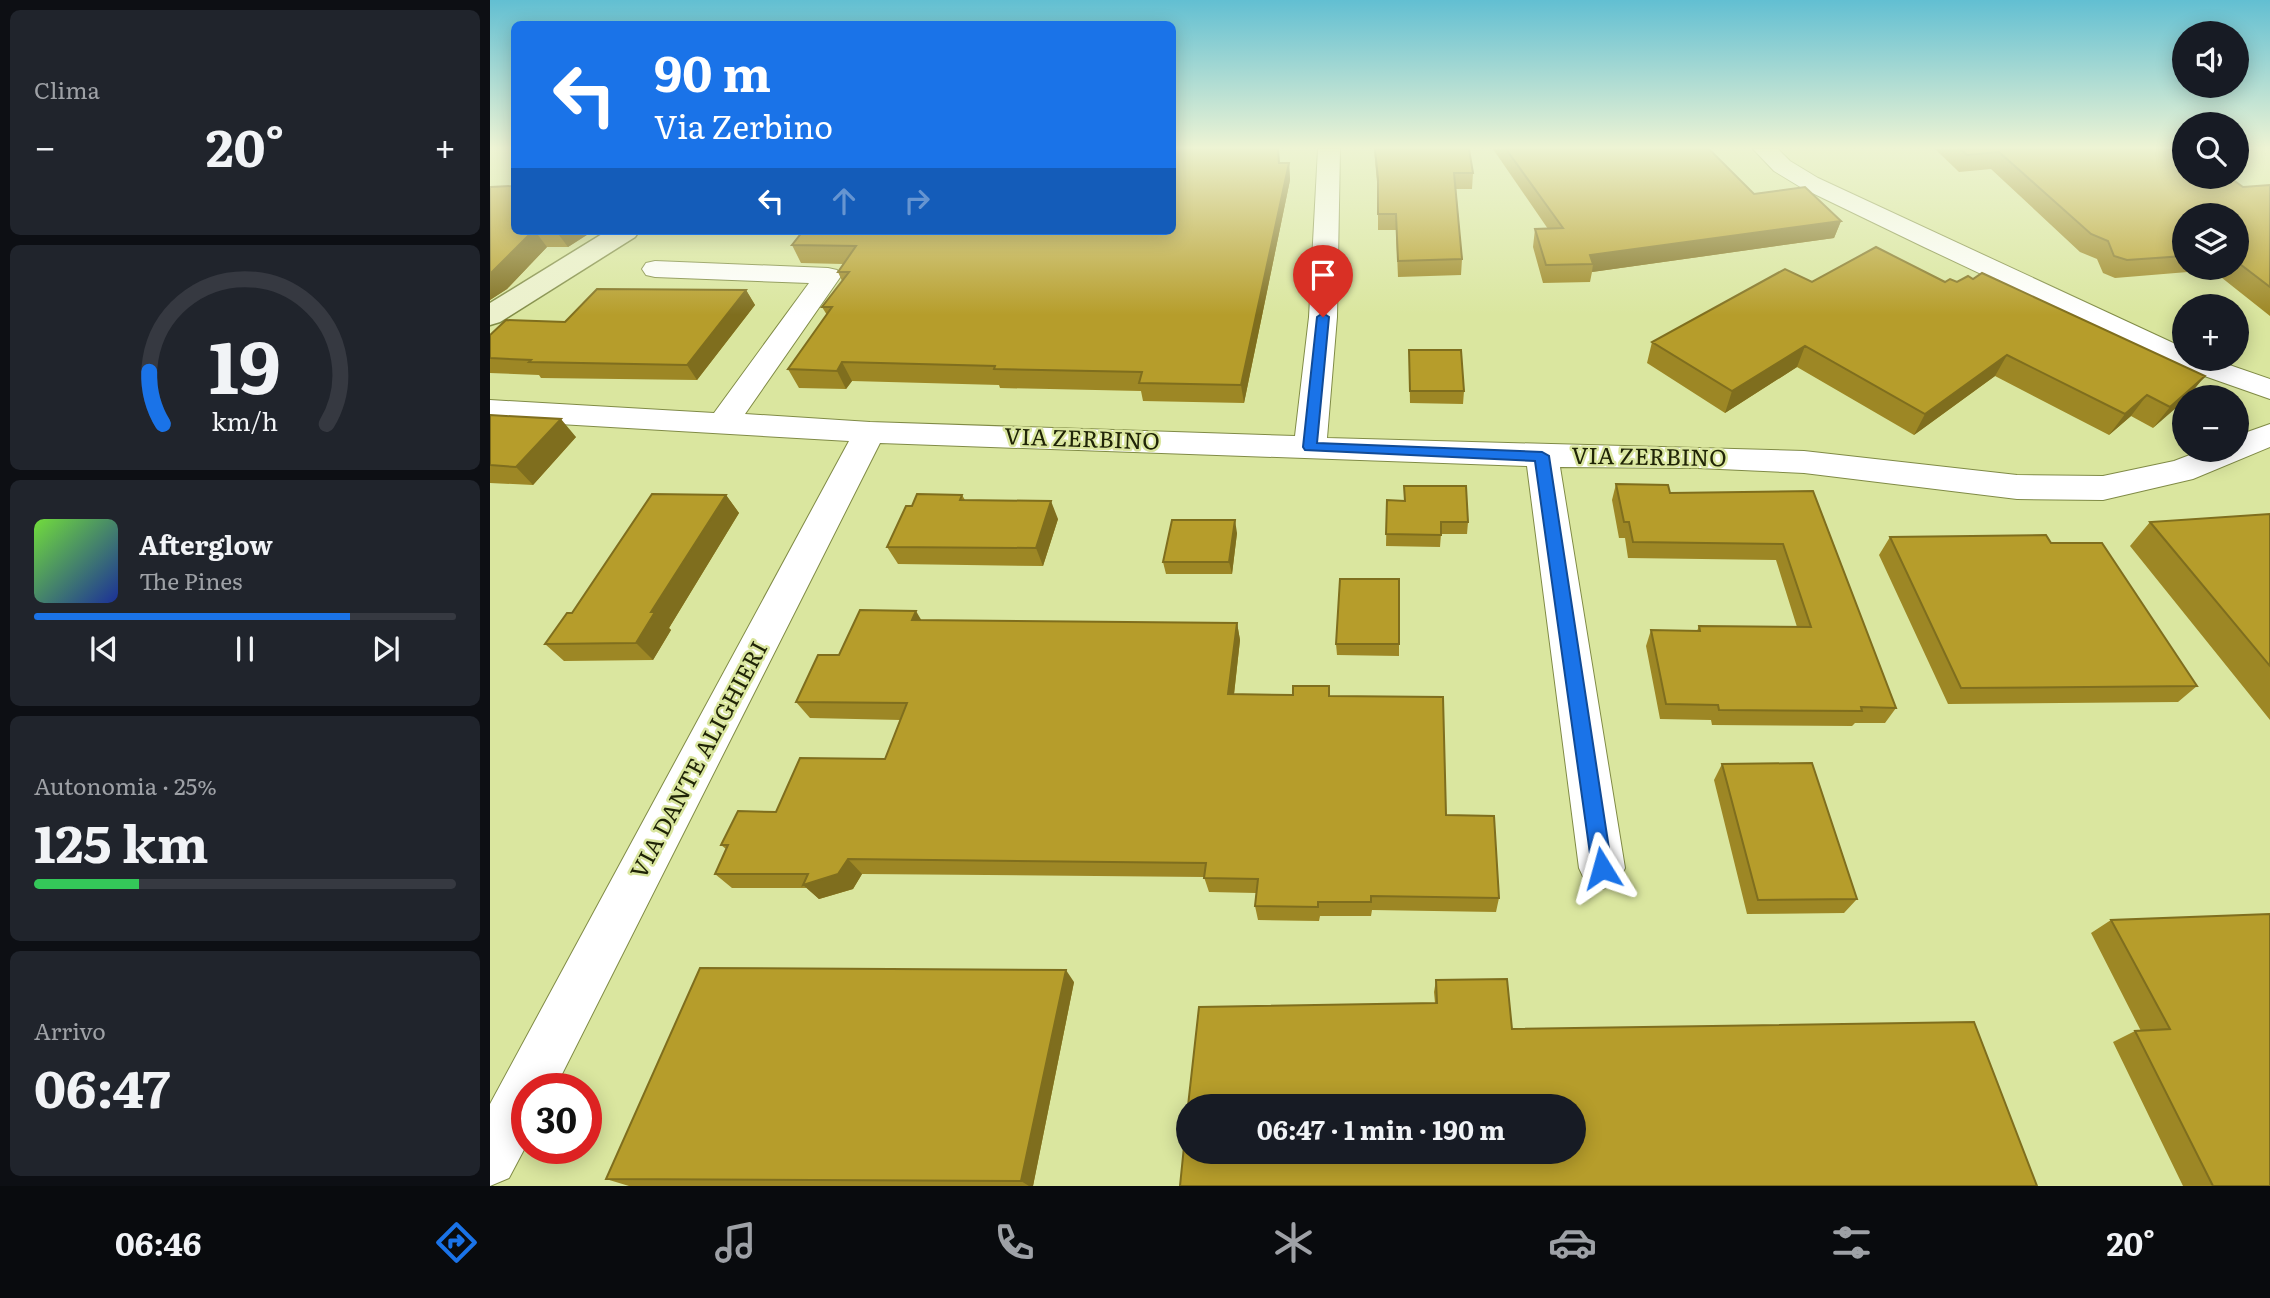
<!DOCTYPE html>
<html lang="it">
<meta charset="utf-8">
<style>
:root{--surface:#171b24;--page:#20242c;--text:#f1f3f6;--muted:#9ea1a6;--line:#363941;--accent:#1a73e8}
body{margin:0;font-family:Literata,serif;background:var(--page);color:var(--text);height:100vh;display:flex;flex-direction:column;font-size:26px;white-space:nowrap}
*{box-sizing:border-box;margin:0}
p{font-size:23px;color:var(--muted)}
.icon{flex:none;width:38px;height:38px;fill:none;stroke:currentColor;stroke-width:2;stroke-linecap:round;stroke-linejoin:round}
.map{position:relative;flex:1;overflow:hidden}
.drawer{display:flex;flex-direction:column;gap:10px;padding:10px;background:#0d0f14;width:490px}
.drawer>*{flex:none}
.hud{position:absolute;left:21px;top:21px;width:665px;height:214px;border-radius:10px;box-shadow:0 4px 18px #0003;background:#1a73e8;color:#fff;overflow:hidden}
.buttons{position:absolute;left:1682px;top:21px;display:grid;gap:14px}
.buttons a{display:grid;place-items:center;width:77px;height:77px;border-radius:50%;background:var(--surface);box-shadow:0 4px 18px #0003;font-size:35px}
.speed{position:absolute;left:21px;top:1073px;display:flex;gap:14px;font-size:35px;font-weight:700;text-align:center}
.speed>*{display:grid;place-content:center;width:91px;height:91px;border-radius:50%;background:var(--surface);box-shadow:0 4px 18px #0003;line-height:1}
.speed .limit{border:10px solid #d22;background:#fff;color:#111}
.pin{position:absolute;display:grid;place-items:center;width:60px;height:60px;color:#fff;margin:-72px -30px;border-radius:50% 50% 50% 0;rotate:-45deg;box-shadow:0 0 7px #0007}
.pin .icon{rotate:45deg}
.me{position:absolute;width:77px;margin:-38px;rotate:352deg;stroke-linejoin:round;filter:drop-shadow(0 0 5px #0008)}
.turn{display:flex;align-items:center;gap:24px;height:147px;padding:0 28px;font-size:32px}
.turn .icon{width:91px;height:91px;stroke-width:2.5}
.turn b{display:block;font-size:49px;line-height:60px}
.lanes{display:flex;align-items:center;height:66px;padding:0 28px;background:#0003;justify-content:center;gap:35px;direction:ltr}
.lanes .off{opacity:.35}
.big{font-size:52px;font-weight:700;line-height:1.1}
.drawer .tile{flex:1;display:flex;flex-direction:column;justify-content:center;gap:10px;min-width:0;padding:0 24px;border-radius:10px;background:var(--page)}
.drawer .dial{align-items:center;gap:0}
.dial svg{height:182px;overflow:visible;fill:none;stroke:var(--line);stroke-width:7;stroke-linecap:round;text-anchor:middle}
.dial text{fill:var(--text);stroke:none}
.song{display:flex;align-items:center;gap:21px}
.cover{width:84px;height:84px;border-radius:10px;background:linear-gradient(135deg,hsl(100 70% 55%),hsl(230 70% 35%))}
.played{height:7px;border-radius:4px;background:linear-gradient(90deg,var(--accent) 75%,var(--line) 75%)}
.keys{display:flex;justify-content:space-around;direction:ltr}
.heat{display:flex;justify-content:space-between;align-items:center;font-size:38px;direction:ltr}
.charge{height:10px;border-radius:5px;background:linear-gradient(90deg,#34c759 25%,var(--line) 0)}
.trip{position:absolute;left:686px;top:1094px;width:410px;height:70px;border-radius:35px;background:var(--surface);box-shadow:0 4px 18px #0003;font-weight:700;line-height:70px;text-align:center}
.menu{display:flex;height:112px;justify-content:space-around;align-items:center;background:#090b0e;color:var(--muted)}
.menu .icon{width:49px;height:49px}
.menu .selected{color:var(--accent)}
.menu b{font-size:32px;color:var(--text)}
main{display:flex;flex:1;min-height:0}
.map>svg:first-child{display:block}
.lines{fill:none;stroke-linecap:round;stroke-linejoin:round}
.street-casing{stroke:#808b46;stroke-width:2}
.secondary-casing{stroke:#808b46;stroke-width:3}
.street{fill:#fff;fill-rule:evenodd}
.secondary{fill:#ecf1cd;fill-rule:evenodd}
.wall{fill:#9d8725;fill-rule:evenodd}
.shaded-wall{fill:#7f6e1e}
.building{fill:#b69d2b;stroke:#7f6e1e;stroke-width:2}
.route{fill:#1a73e8;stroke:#114b97;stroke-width:2}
.labels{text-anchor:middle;stroke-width:5;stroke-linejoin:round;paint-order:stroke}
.street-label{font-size:23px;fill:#202407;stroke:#dae69f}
</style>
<main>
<section class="drawer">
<div class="tile"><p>Clima</p>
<div class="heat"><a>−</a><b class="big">20°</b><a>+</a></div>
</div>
<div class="tile dial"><svg viewBox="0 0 100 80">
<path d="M14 69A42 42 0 1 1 86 69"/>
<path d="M14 69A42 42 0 0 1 8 46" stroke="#1a73e8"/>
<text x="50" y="56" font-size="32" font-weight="700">19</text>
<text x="50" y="72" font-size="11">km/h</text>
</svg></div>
<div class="tile">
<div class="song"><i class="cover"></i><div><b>Afterglow</b><p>The Pines</p></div></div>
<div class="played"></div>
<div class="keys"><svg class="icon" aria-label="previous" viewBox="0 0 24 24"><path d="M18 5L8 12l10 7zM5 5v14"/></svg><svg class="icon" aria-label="pause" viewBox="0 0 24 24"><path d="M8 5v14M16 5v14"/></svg><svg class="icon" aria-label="next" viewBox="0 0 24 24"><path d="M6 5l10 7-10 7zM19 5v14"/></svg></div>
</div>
<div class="tile"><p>Autonomia · 25%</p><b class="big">125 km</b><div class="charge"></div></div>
<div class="tile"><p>Arrivo</p><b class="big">06:47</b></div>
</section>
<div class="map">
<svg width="1780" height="1186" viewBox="0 0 1780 1186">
<rect width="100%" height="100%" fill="#dae69f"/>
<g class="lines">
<g class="street-casing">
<path id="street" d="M 828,149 L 850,149 L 847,317 L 837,438 L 1314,451 L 1527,475 L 1613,476 L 1684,461 L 1713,450 L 1746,450 L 1746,436 L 1780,424 L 1780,447 L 1703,479 L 1613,500 L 1527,499 L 1314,473 L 1208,468 L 1070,467 L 1135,868 L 1128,883 L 1112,889 L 1096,883 L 1089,868 L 1037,466 L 390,443 L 65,1088 L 37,1088 L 37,1144 L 19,1178 L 0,1186 L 0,1104 L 359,441 L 0,420 L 0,400 L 224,413 L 319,283 L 165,277 L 156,275 L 152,269 L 156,263 L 165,261 L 338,268 L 347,270 L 351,276 L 255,414 L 380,422 L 805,436 L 819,317 Z
M 1263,149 L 1288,149 L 1300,161 L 1328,178 L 1694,348 L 1694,359 L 1722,359 L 1780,379 L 1780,399 L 1686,366 L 1434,247 L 1312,188 L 1284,171 Z"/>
</g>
<g class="secondary-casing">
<path id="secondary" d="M 117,231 L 149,231 L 145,237 L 10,322 L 0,325 L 0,303 Z"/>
</g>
<use href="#street" class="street"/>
<use href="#secondary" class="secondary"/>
</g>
<path class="wall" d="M 884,149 L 979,149 L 983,173 L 982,189 L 966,189 L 972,259 L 971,275 L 908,277 L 906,230 L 888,230 L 888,193 Z
M 1003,149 L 1219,149 L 1264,194 L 1351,221 L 1344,238 L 1102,272 L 1100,282 L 1053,283 L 1043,247 L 1045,229 L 1058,229 Z
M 1445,149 L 1694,149 L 1753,187 L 1780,185 L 1780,316 L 1722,270 L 1625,278 L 1613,273 L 1607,259 L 1590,252 L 1501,169 L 1469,172 ZM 1694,215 L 1746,215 L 1746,268 L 1694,268 Z
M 789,163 L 799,163 L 800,180 L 754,403 L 653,401 L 651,391 L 510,388 L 509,385 L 362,381 L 356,389 L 309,388 L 298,369 L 337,315 L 332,307 L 352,281 L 348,272 L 353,264 L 311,263 L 302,245 Z
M 0,187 L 24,231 L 103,231 L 78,247 L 57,247 L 17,289 L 0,300 Z
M 1322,282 L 1467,282 L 1715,376 L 1663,428 L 1641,416 L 1619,435 L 1505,376 L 1424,435 L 1307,367 L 1235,413 L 1157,363 L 1162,342 Z
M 256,290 L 265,305 L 207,380 L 51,378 L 49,375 L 0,373 L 0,335 Z
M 919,350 L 974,391 L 973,404 L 920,403 Z
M 0,415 L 86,437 L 43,485 L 0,483 Z
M 1126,484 L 1180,493 L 1323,491 L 1406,708 L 1395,723 L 1365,723 L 1362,726 L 1222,725 L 1221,720 L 1170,719 L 1156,646 L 1161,630 L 1207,631 L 1209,626 L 1307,627 L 1286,560 L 1138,558 L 1135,538 L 1129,538 L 1122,500 Z
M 236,495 L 249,513 L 179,628 L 181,630 L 163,660 L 74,661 L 55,644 L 82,613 Z
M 472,495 L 475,500 L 568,519 L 553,566 L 408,564 L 397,547 L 422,506 Z
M 897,500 L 914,501 L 978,522 L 977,534 L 951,534 L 950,547 L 896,546 Z
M 1780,514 L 1780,720 L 1640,546 L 1660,522 Z
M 747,533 L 742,574 L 676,574 L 673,562 Z
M 1400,537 L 1561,543 L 1707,686 L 1688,702 L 1458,704 L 1389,555 Z
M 909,579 L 909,656 L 847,655 L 846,644 Z
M 431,620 L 747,623 L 750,640 L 744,695 L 840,696 L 956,815 L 1009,898 L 1006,912 L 882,910 L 881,916 L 830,916 L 829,921 L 768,920 L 765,906 L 766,893 L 719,892 L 714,877 L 372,874 L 363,889 L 329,899 L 317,888 L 242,888 L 225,874 L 236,849 L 231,845 L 286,812 L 395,759 L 411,720 L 320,718 L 306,702 L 349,655 Z
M 1232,764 L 1367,899 L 1354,913 L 1257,914 L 1224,780 Z
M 1621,920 L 1780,1186 L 1693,1186 L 1623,1042 L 1645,1031 L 1651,1031 L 1601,933 Z
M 1017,979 L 690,1186 L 945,1003 L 944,992 L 946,980 Z
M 584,982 L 543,1186 L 139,1186 L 116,1179 Z"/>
<path class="shaded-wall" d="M 799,163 L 800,180 L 754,403 L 751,385 Z
M 1351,221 L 1344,238 L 1102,272 L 1103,264 L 1100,255 Z
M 43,231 L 45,231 L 57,247 L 17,289 L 0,300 L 0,274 Z
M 66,231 L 103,231 L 78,247 Z
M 256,290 L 265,305 L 207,380 L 197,365 Z
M 1315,346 L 1307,367 L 1235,413 L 1242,391 Z
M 1517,355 L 1505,376 L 1424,435 L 1435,414 Z
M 352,362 L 362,381 L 356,389 L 347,371 Z
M 1715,376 L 1698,397 L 1694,397 L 1694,401 L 1663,428 L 1680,407 Z
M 1657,395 L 1641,416 L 1619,435 L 1635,414 Z
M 71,419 L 86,437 L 43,485 L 26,467 Z
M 236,495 L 249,513 L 179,628 L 181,630 L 163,660 L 146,643 L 161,612 Z
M 561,501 L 568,519 L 553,566 L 546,548 Z
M 745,520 L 747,533 L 742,574 L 739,562 Z
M 426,611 L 436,628 L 422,620 Z
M 747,623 L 750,640 L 742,711 L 738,694 Z
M 358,859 L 372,874 L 363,889 L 329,899 L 313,885 Z
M 576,970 L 584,982 L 543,1186 L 539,1186 L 531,1181 Z"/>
<path class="building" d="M 682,149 L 788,149 L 789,163 L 799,163 L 751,385 L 649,383 L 652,372 L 504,369 L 505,366 L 352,362 L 347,371 L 298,369 L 342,307 L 332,307 L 359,272 L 348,272 L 366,246 L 302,245 L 313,231 L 682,231 Z
M 885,149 L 979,149 L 983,173 L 964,173 L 972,259 L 908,261 L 906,214 L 888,214 L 888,179 Z
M 1016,149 L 1219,149 L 1264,194 L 1315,187 L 1351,221 L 1100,255 L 1103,264 L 1056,265 L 1045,229 L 1073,228 Z
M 1471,149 L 1694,149 L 1694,177 L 1739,177 L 1753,187 L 1780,185 L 1780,287 L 1746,261 L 1746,215 L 1694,215 L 1694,256 L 1637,260 L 1624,256 L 1618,241 L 1601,234 L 1509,152 L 1477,155 Z
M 24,181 L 24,231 L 43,231 L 0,274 L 0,187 L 22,186 Z
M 1386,247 L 1455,282 L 1460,279 L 1467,282 L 1478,276 L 1483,279 L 1492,273 L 1715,376 L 1680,407 L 1657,395 L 1635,414 L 1517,355 L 1435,414 L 1315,346 L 1242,391 L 1162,342 L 1295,269 L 1322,282 Z
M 107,289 L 256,290 L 197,365 L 39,362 L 41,360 L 0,358 L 0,335 L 16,320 L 75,322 Z
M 919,350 L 971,350 L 974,391 L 920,391 Z
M 0,415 L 71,419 L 26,467 L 0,465 Z
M 1126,484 L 1178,485 L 1180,493 L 1323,491 L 1406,708 L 1371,707 L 1372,711 L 1229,710 L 1228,705 L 1176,704 L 1161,630 L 1210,631 L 1209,626 L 1321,627 L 1293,544 L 1143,542 L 1139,522 L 1134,522 Z
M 914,486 L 976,486 L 978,522 L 951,522 L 951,535 L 896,534 L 897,500 L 915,501 Z
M 162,494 L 236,495 L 161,612 L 165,612 L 146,643 L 55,644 L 77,613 L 82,613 Z
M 427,494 L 472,495 L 470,500 L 561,501 L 546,548 L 397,547 L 416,506 L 422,506 Z
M 1780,514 L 1780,666 L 1660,522 Z
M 682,520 L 745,520 L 739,562 L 673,562 Z
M 1556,535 L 1561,543 L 1612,543 L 1707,686 L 1471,688 L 1400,537 Z
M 850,579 L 909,579 L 909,644 L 846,644 Z
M 370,610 L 426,611 L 422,620 L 747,623 L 738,694 L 803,695 L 803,686 L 839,686 L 839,696 L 953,697 L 956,815 L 1004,816 L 1009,898 L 881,896 L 881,902 L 828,902 L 828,907 L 765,906 L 768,879 L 714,878 L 716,863 L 358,859 L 348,874 L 313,885 L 318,874 L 225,874 L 238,845 L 231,845 L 248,811 L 286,812 L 310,758 L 395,759 L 417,703 L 306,702 L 328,655 L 349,655 Z
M 1322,763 L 1367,899 L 1268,900 L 1232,764 Z
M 1780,914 L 1780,1186 L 1723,1186 L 1645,1031 L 1680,1029 L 1621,920 Z
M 210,968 L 576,970 L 531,1181 L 116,1179 Z
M 1017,979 L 1022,1029 L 1484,1022 L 1547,1186 L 690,1186 L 698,1107 L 698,1152 L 1083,1152 L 1083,1106 L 698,1106 L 709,1007 L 947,1003 L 946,980 Z"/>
<linearGradient id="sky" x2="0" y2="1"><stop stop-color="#62bfd2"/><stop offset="0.47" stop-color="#eef4d4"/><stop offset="1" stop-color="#eef4d4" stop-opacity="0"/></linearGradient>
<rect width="1780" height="315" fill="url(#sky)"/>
<path class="route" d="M 833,313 L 839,317 L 827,443 L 1052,452 L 1059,456 L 1122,868 L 1119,875 L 1112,878 L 1105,875 L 1102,868 L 1045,461 L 815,450 L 813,447 L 827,317 Z"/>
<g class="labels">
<g class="street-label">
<text transform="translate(592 439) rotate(2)" y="8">VIA ZERBINO</text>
<text transform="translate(1159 457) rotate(1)" y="8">VIA ZERBINO</text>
<text transform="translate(209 760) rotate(-62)" y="8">VIA DANTE ALIGHIERI</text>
</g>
</g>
</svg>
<div class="buttons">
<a><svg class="icon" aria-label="sound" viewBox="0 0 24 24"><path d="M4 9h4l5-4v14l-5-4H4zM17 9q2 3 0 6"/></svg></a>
<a><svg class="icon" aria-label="search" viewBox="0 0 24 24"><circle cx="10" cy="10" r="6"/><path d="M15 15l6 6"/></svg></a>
<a><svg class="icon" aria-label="layers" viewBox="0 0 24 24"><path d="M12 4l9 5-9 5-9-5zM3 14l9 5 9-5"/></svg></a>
<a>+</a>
<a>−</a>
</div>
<div class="speed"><div class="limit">30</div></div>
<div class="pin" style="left:833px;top:317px;background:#d93025"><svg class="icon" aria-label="arrive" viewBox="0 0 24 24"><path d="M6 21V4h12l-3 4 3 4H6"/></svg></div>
<svg class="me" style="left:1112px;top:868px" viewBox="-20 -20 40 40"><path d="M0-17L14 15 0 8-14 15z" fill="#1a73e8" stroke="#fff" stroke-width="4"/></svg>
<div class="trip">06:47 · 1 min · 190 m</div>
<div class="hud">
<div class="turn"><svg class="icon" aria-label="left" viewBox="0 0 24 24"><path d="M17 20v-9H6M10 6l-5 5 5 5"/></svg><div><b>90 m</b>Via Zerbino</div></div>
<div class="lanes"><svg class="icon" aria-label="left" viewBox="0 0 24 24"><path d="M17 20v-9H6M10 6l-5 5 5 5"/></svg><svg class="icon off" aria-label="ahead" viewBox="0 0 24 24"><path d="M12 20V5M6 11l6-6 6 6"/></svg><svg class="icon off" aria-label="right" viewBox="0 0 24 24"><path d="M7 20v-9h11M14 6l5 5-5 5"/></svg></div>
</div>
</div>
</main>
<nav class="menu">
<b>06:46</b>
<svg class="icon selected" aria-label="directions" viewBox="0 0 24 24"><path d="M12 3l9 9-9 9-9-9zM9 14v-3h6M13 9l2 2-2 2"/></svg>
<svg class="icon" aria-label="music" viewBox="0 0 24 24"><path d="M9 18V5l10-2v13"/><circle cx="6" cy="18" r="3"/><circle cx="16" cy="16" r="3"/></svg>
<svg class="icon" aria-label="phone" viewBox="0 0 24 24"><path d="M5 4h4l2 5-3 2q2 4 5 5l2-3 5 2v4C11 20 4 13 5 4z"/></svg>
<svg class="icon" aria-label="climate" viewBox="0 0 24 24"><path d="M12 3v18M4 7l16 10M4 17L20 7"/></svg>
<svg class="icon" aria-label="car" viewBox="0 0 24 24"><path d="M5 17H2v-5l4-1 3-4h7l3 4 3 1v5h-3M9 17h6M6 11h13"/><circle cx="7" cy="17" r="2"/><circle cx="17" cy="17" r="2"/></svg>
<svg class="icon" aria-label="filters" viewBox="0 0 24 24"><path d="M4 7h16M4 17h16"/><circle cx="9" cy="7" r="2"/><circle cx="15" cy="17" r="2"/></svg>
<b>20°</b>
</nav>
